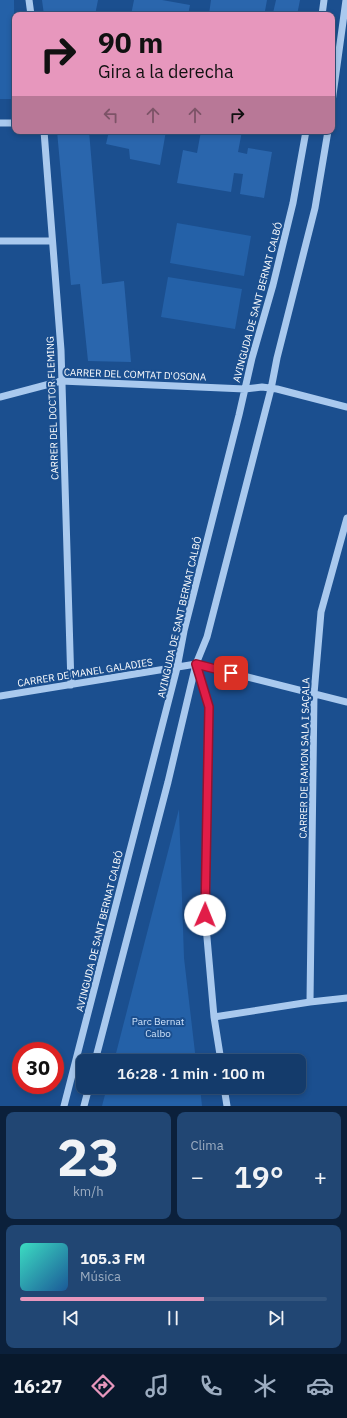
<!DOCTYPE html>
<html lang="es">
<meta charset="utf-8">
<style>
:root{--surface:#143b6b;--page:#214673;--text:#f1f3f6;--muted:#9dadc1;--line:#33557e;--accent:#e797bd}
body{margin:0;font-family:"IBM Plex Sans",sans-serif;background:var(--page);color:var(--text);height:100vh;display:flex;flex-direction:column;font-size:15px;white-space:nowrap}
*{box-sizing:border-box;margin:0}
p{font-size:13px;color:var(--muted)}
.icon{flex:none;width:22px;height:22px;fill:none;stroke:currentColor;stroke-width:2;stroke-linecap:round;stroke-linejoin:round}
.map{position:relative;height:1106px;overflow:hidden}
.side{display:flex;flex-direction:column;gap:6px;padding:6px;background:#0b203b;flex:1}
.side>*{flex:none}
.banner{position:absolute;left:12px;top:12px;width:323px;height:122px;border-radius:8px;box-shadow:0 2px 6px #0003,0 0 0 1px var(--line);background:#e797bd;color:#111;overflow:hidden}
.speed{position:absolute;left:12px;top:1042px;display:flex;gap:8px;font-size:20px;font-weight:700;text-align:center}
.speed>*{display:grid;place-content:center;width:52px;height:52px;border-radius:50%;background:var(--surface);box-shadow:0 2px 6px #0003,0 0 0 1px var(--line);line-height:1}
.speed .limit{border:6px solid #d22;background:#fff;color:#111}
.pin{position:absolute;display:grid;place-items:center;width:34px;height:34px;color:#fff;margin:-17px;border-radius:8px;box-shadow:0 2px 6px #0006}
.me{position:absolute;width:44px;margin:-22px;rotate:1deg;stroke-linejoin:round;filter:drop-shadow(0 0 3px #0008)}
.turn{display:flex;align-items:center;gap:14px;height:84px;padding:0 20px;font-size:18px}
.turn .icon{width:52px;height:52px;stroke-width:2.5}
.turn b{display:block;font-size:28px;line-height:34px}
.lanes{display:flex;align-items:center;height:38px;padding:0 20px;background:#0003;justify-content:center;gap:20px;direction:ltr}
.lanes .off{opacity:.35}
.big{font-size:30px;font-weight:600;line-height:1.1}
.side .widget{flex:1;display:flex;flex-direction:column;justify-content:center;gap:6px;min-width:0;padding:0 14px;border-radius:8px;background:var(--page)}
.side .dial{align-items:center;gap:0}
.dial b{font-size:52px;line-height:1}
.song{display:flex;align-items:center;gap:12px}
.cover{width:48px;height:48px;border-radius:6px;background:linear-gradient(135deg,hsl(170 70% 55%),hsl(210 70% 35%))}
.played{height:4px;border-radius:2px;background:linear-gradient(90deg,var(--accent) 60%,var(--line) 60%)}
.keys{display:flex;justify-content:space-around;direction:ltr}
.heat{display:flex;justify-content:space-between;align-items:center;font-size:22px;direction:ltr}
.side .tiles{flex:1;display:grid;gap:6px;grid-template-columns:1fr 1fr}
.widget:last-child{grid-column:span 2}
.trip{position:absolute;left:76px;top:1054px;width:230px;height:40px;border-radius:8px;background:var(--surface);box-shadow:0 2px 6px #0003,0 0 0 1px var(--line);font-weight:600;line-height:40px;text-align:center}
.dock{display:flex;height:64px;justify-content:space-around;align-items:center;background:#08182b;color:var(--muted)}
.dock .icon{width:28px;height:28px}
.dock .selected{color:var(--accent)}
.dock b{font-size:18px;color:var(--text)}
.map>svg:first-child{display:block}
.green{fill:#2461a8}
.building{fill:#2a66ad}
.lines{fill:none;stroke-linecap:round;stroke-linejoin:round}
.minor{stroke:#a9c9ee;stroke-width:7}
.route-casing{stroke:#92132f;stroke-width:10}
.route{stroke:#e11d48;stroke-width:7}
.labels{text-anchor:middle;stroke-width:4;stroke-linejoin:round;paint-order:stroke}
.street-label{font-size:10px;fill:#fff;stroke:#1b4f8f}
.park-label{font-size:10px;fill:#cfe3fa;stroke:#1b4f8f}
</style>
<div class="map">
<svg width="347" height="1106" viewBox="0 0 347 1106">
<rect width="100%" height="100%" fill="#1b4f8f"/>
<path class="green" d="M 0,0 L 14,0 L 15,99 L 0,99 Z
M 177,223 L 251,236 L 244,276 L 170,263 Z
M 168,277 L 242,289 L 235,329 L 161,317 Z
M 179,809 L 184,958 L 196,1061 L 114,1061 Z
M 107,1087 L 200,1087 L 202,1106 L 102,1106 Z"/>
<path class="building" d="M 42,0 L 98,0 L 95,15 L 44,15 Z
M 134,0 L 162,0 L 190,5 L 188,15 L 131,15 Z
M 211,0 L 267,0 L 265,11 L 273,13 L 276,0 L 300,0 L 297,15 L 212,15 L 209,14 Z
M 57,131 L 89,131 L 102,284 L 124,281 L 131,362 L 88,361 L 80,284 L 71,285 Z
M 109,131 L 166,131 L 160,165 L 130,159 L 129,149 L 106,144 Z
M 201,131 L 242,131 L 238,152 L 247,154 L 248,148 L 272,152 L 264,198 L 240,194 L 243,174 L 234,173 L 231,192 L 177,183 L 183,150 L 197,153 Z"/>
<g class="lines">
<path class="minor" d="M 29,0 L 31,15
M 322,15 L 324,0
M 332,102 L 346,0
M 0,123 L 15,123
M 44,131 L 61,350 L 71,685
M 0,241 L 52,241
M 0,397 L 61,381 L 245,389 L 262,387 L 277,389 L 347,407
M 196,664 L 209,707 L 205,915 L 214,1017 L 221,1061
M 0,696 L 196,664 L 347,702
M 310,1002 L 314,694 L 321,612 L 347,518
M 214,1017 L 310,1002 L 347,998
M 95,1061 L 168,782 L 196,664 L 207,637 L 271,389 L 277,358 L 315,208 L 328,131
M 224,1087 L 227,1106
M 64,1106 L 177,668 L 184,631 L 239,415 L 252,358 L 273,285 L 293,203 L 306,131
M 84,1106 L 89,1087"/>
</g>
<g class="lines">
<g class="route-casing">
<path id="route" d="M 205,915 L 209,707 L 196,664 L 231,673"/>
</g>
<use href="#route" class="route"/>
</g>
<g class="labels">
<g class="street-label">
<text transform="translate(257 302) rotate(-75)" y="4">AVINGUDA DE SANT BERNAT CALBÓ</text>
<text transform="translate(135 374) rotate(2)" y="4">CARRER DEL COMTAT D'OSONA</text>
<text transform="translate(52 408) rotate(-92)" y="4">CARRER DEL DOCTOR FLEMING</text>
<text transform="translate(179 617) rotate(-77)" y="4">AVINGUDA DE SANT BERNAT CALBÓ</text>
<text transform="translate(85 672) rotate(-9)" y="4">CARRER DE MANEL GALADIES</text>
<text transform="translate(304 758) rotate(-89)" y="4">CARRER DE RAMON SALA I SAÇALA</text>
<text transform="translate(99 931) rotate(-76)" y="4">AVINGUDA DE SANT BERNAT CALBÓ</text>
</g>
<g class="park-label">
<text x="158" y="1025">Parc Bernat<tspan x="158" dy="12">Calbo</tspan></text>
</g>
</g>
</svg>
<div class="speed"><div class="limit">30</div></div>
<div class="pin" style="left:231px;top:673px;background:#d93025"><svg class="icon" aria-label="arrive" viewBox="0 0 24 24"><path d="M6 21V4h12l-3 4 3 4H6"/></svg></div>
<svg class="me" style="left:205px;top:915px" viewBox="-20 -20 40 40"><circle r="19" fill="#fff"/><path d="M0-13L10 11 0 6-10 11z" fill="#e11d48"/></svg>
<div class="trip">16:28 · 1 min · 100 m</div>
<div class="banner">
<div class="turn"><svg class="icon" aria-label="right" viewBox="0 0 24 24"><path d="M7 20v-9h11M14 6l5 5-5 5"/></svg><div><b>90 m</b>Gira a la derecha</div></div>
<div class="lanes"><svg class="icon off" aria-label="left" viewBox="0 0 24 24"><path d="M17 20v-9H6M10 6l-5 5 5 5"/></svg><svg class="icon off" aria-label="ahead" viewBox="0 0 24 24"><path d="M12 20V5M6 11l6-6 6 6"/></svg><svg class="icon off" aria-label="ahead" viewBox="0 0 24 24"><path d="M12 20V5M6 11l6-6 6 6"/></svg><svg class="icon" aria-label="right" viewBox="0 0 24 24"><path d="M7 20v-9h11M14 6l5 5-5 5"/></svg></div>
</div>
</div>
<section class="side">
<div class="tiles">
<div class="widget dial"><b>23</b><p>km/h</p></div>
<div class="widget"><p>Clima</p>
<div class="heat"><a>−</a><b class="big">19°</b><a>+</a></div>
</div>
<div class="widget">
<div class="song"><i class="cover"></i><div><b>105.3 FM</b><p>Música</p></div></div>
<div class="played"></div>
<div class="keys"><svg class="icon" aria-label="previous" viewBox="0 0 24 24"><path d="M18 5L8 12l10 7zM5 5v14"/></svg><svg class="icon" aria-label="pause" viewBox="0 0 24 24"><path d="M8 5v14M16 5v14"/></svg><svg class="icon" aria-label="next" viewBox="0 0 24 24"><path d="M6 5l10 7-10 7zM19 5v14"/></svg></div>
</div>
</div>
</section>
<nav class="dock">
<b>16:27</b>
<svg class="icon selected" aria-label="directions" viewBox="0 0 24 24"><path d="M12 3l9 9-9 9-9-9zM9 14v-3h6M13 9l2 2-2 2"/></svg>
<svg class="icon" aria-label="music" viewBox="0 0 24 24"><path d="M9 18V5l10-2v13"/><circle cx="6" cy="18" r="3"/><circle cx="16" cy="16" r="3"/></svg>
<svg class="icon" aria-label="phone" viewBox="0 0 24 24"><path d="M5 4h4l2 5-3 2q2 4 5 5l2-3 5 2v4C11 20 4 13 5 4z"/></svg>
<svg class="icon" aria-label="climate" viewBox="0 0 24 24"><path d="M12 3v18M4 7l16 10M4 17L20 7"/></svg>
<svg class="icon" aria-label="car" viewBox="0 0 24 24"><path d="M5 17H2v-5l4-1 3-4h7l3 4 3 1v5h-3M9 17h6M6 11h13"/><circle cx="7" cy="17" r="2"/><circle cx="17" cy="17" r="2"/></svg>
</nav>
